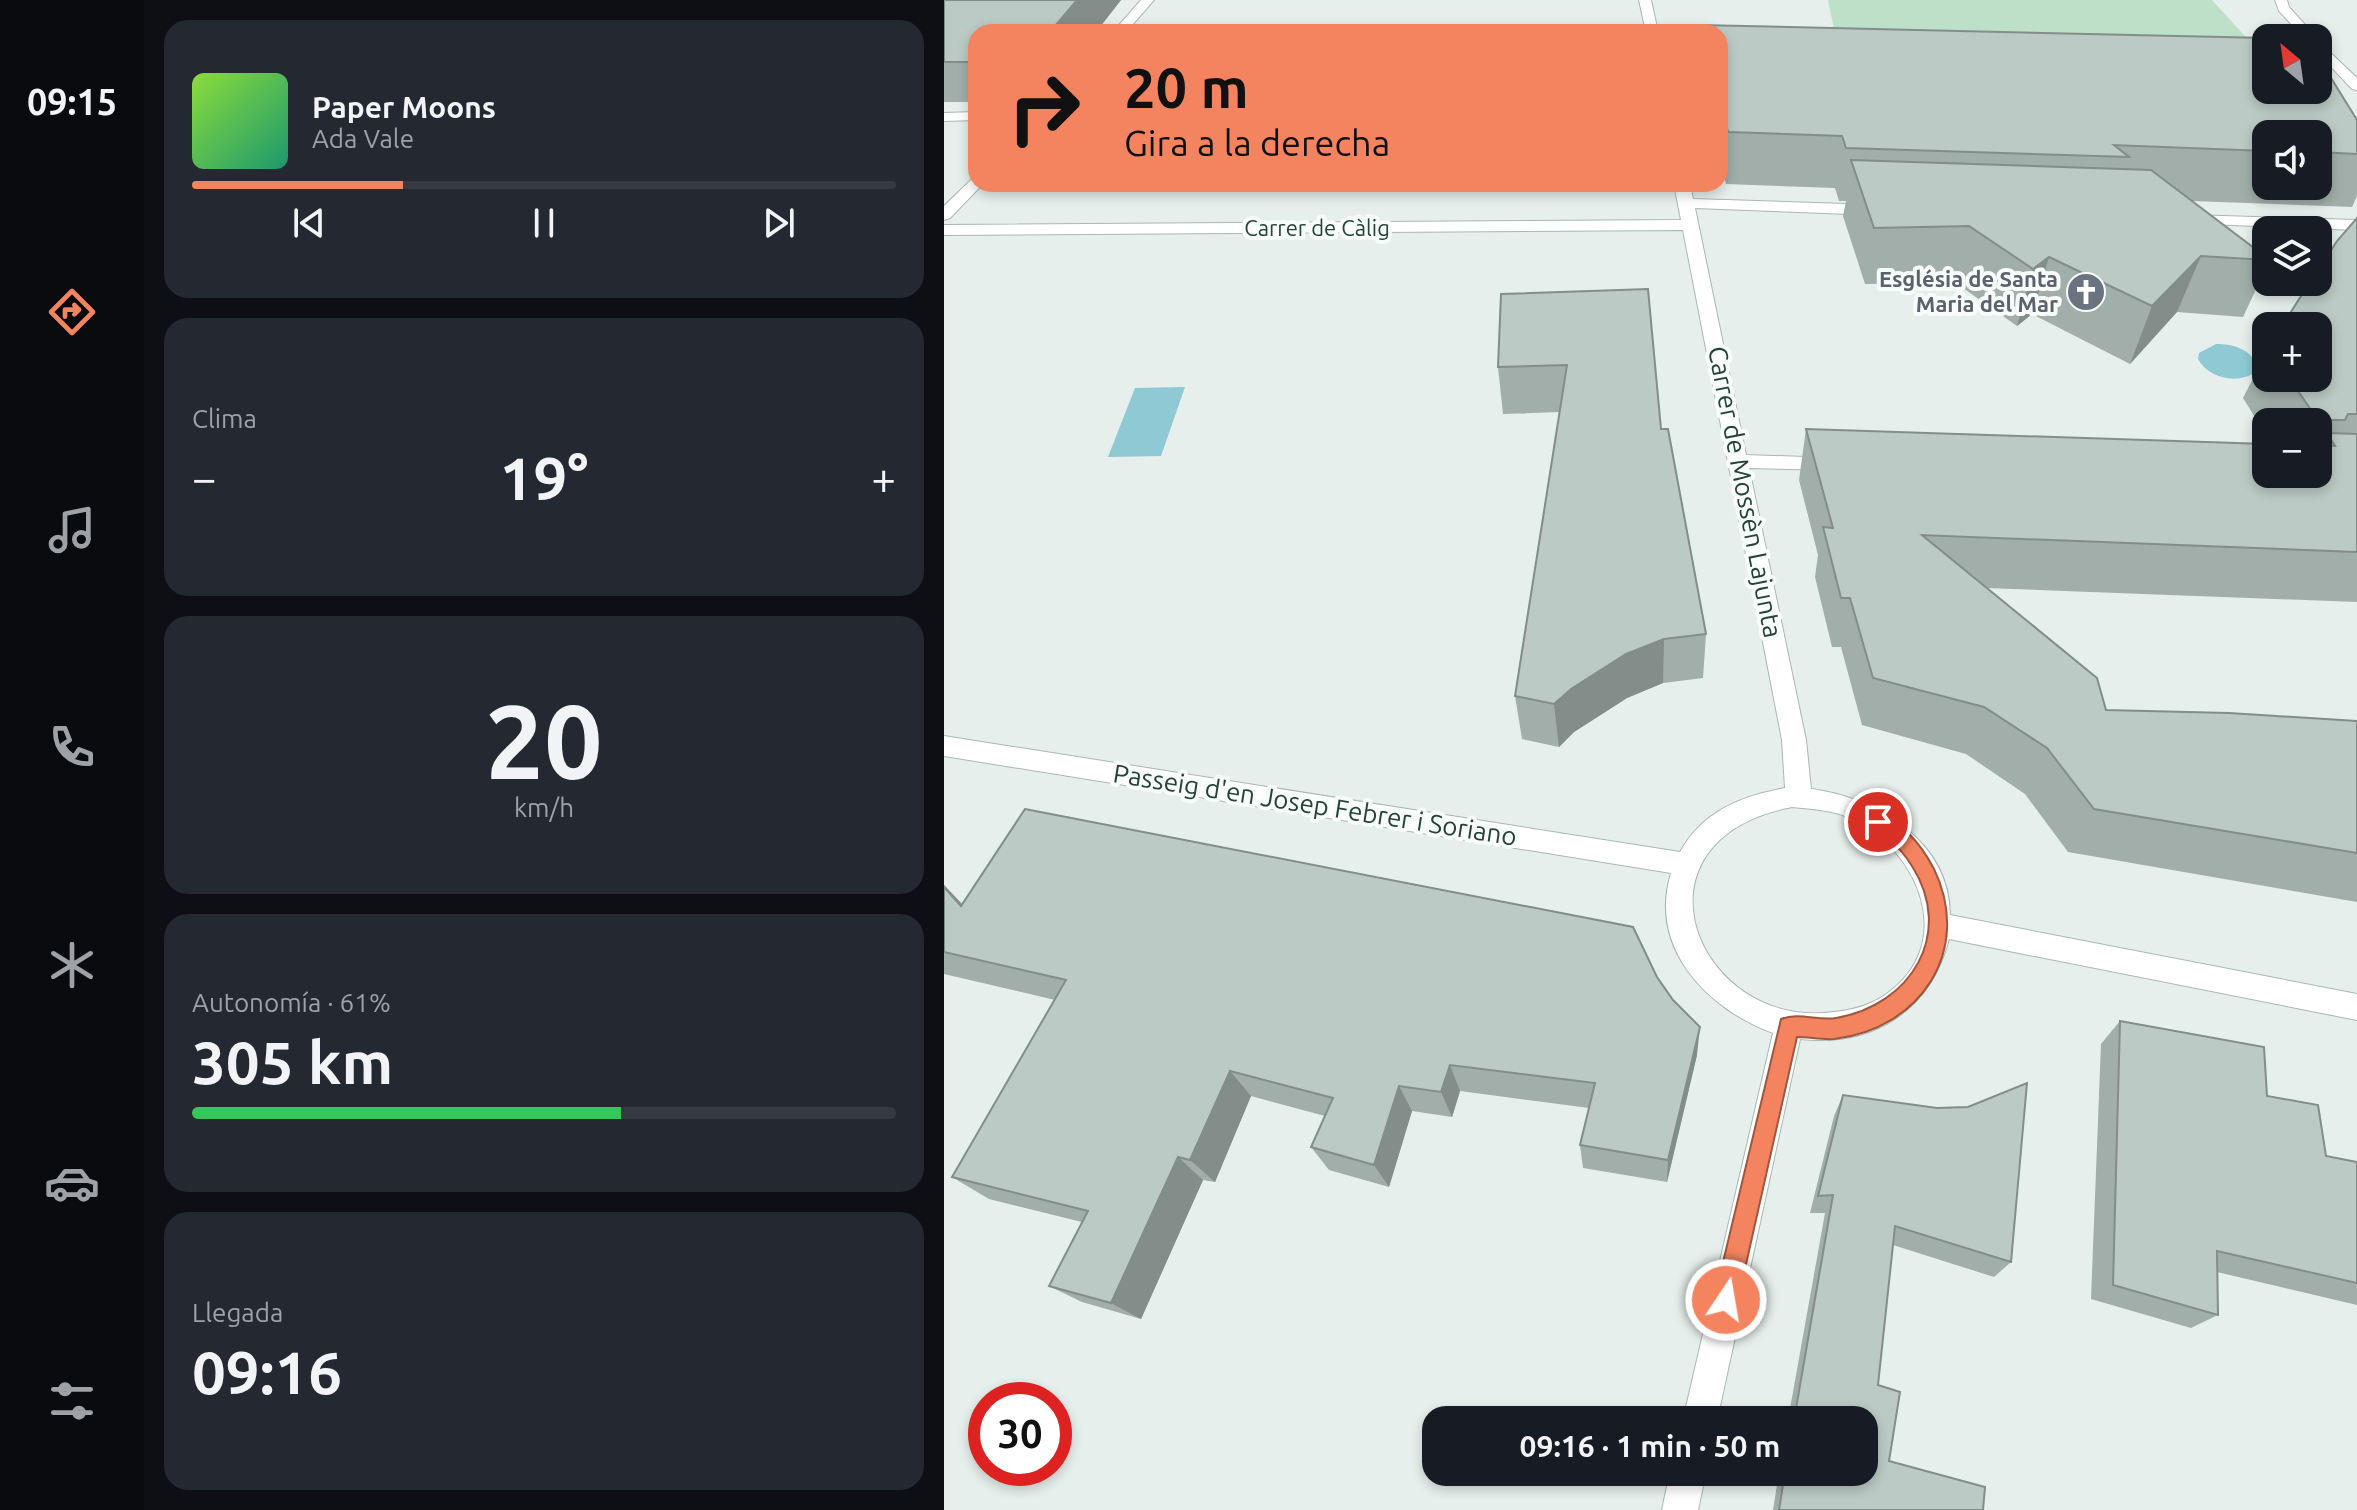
<!DOCTYPE html>
<html lang="es">
<meta charset="utf-8">
<style>
:root{--surface:#171b24;--page:#242831;--text:#f1f3f6;--muted:#9ea1a6;--line:#363941;--accent:#f4845f}
body{margin:0;font-family:Ubuntu,sans-serif;background:var(--page);color:var(--text);height:100vh;display:flex;flex-direction:column;font-size:30px;white-space:nowrap}
*{box-sizing:border-box;margin:0}
p{font-size:26px;color:var(--muted)}
.icon{flex:none;width:44px;height:44px;fill:none;stroke:currentColor;stroke-width:2;stroke-linecap:round;stroke-linejoin:round}
.map{position:relative;flex:1;overflow:hidden}
.drawer{display:flex;flex-direction:column;gap:20px;padding:20px;background:#0d0f14;width:800px}
.drawer>*{flex:none}
.banner{position:absolute;left:24px;top:24px;width:760px;height:168px;border-radius:24px;box-shadow:0 4px 12px #0003;background:#f4845f;color:#111;overflow:hidden}
.needle{width:52px;rotate:331deg}
.tools{position:absolute;left:1308px;top:24px;display:grid;gap:16px}
.tools a{display:grid;place-items:center;width:80px;height:80px;border-radius:16px;background:var(--surface);box-shadow:0 4px 12px #0003;font-size:40px}
.speed{position:absolute;left:24px;top:1382px;display:flex;gap:16px;font-size:40px;font-weight:700;text-align:center}
.speed>*{display:grid;place-content:center;width:104px;height:104px;border-radius:50%;background:var(--surface);box-shadow:0 4px 12px #0003;line-height:1}
.speed .limit{border:12px solid #d22;background:#fff;color:#111}
.pin{position:absolute;display:grid;place-items:center;width:68px;height:68px;color:#fff;margin:-34px;border:4px solid #fff;border-radius:50%;box-shadow:0 2px 8px #0007}
.me{position:absolute;width:88px;margin:-44px;rotate:12deg;stroke-linejoin:round;filter:drop-shadow(0 0 6px #0008)}
.turn{display:flex;align-items:center;gap:28px;height:168px;padding:0 24px;font-size:36px}
.turn .icon{width:104px;height:104px;stroke-width:2.5}
.turn b{display:block;font-size:56px;line-height:68px}
.big{font-size:60px;font-weight:700;line-height:1.1}
.drawer .widget{flex:1;display:flex;flex-direction:column;justify-content:center;gap:12px;min-width:0;padding:0 28px;border-radius:24px;background:var(--page)}
.drawer .dial{align-items:center;gap:0}
.dial b{font-size:104px;line-height:1}
.song{display:flex;align-items:center;gap:24px}
.cover{width:96px;height:96px;border-radius:12px;background:linear-gradient(135deg,hsl(90 70% 55%),hsl(160 70% 35%))}
.played{height:8px;border-radius:4px;background:linear-gradient(90deg,var(--accent) 30%,var(--line) 30%)}
.keys{display:flex;justify-content:space-around;direction:ltr}
.heat{display:flex;justify-content:space-between;align-items:center;font-size:44px;direction:ltr}
.charge{height:12px;border-radius:6px;background:linear-gradient(90deg,#34c759 61%,var(--line) 0)}
.trip{position:absolute;left:478px;top:1406px;width:456px;height:80px;border-radius:24px;background:var(--surface);box-shadow:0 4px 12px #0003;font-weight:700;line-height:80px;text-align:center}
main{display:flex;flex:1;min-height:0}
.dock{display:flex;flex-direction:column;width:144px;justify-content:space-around;align-items:center;background:#090b0e;color:var(--muted)}
.dock .icon{width:56px;height:56px}
.dock .current{color:var(--accent)}
.dock b{font-size:36px;color:var(--text)}
.map>svg:first-child{display:block}
.green{fill:#bfe0c8}
.water{fill:#8ec9d4}
.lines{fill:none;stroke-linecap:round;stroke-linejoin:round}
.street-casing{stroke:#a8b8b2;stroke-width:2}
.street{fill:#fff;fill-rule:evenodd}
.wall{fill:#a1aea9;fill-rule:evenodd}
.shaded-wall{fill:#838d89}
.building{fill:#bbcac4;stroke:#838d89;stroke-width:2}
.route{fill:#f4845f;stroke:#9f563e;stroke-width:2}
.labels{text-anchor:middle;stroke-width:8;stroke-linejoin:round;paint-order:stroke}
.far-street-label{font-size:22px;fill:#24423a;stroke:#f7fbf9}
.far-worship-label{font-size:22px;font-weight:bold;fill:#5b616d;stroke:#f7fbf9;text-anchor:end}
.street-label{font-size:26px;fill:#24423a;stroke:#f7fbf9}
</style>
<main>
<nav class="dock">
<b>09:15</b>
<svg class="icon current" aria-label="directions" viewBox="0 0 24 24"><path d="M12 3l9 9-9 9-9-9zM9 14v-3h6M13 9l2 2-2 2"/></svg>
<svg class="icon" aria-label="music" viewBox="0 0 24 24"><path d="M9 18V5l10-2v13"/><circle cx="6" cy="18" r="3"/><circle cx="16" cy="16" r="3"/></svg>
<svg class="icon" aria-label="phone" viewBox="0 0 24 24"><path d="M5 4h4l2 5-3 2q2 4 5 5l2-3 5 2v4C11 20 4 13 5 4z"/></svg>
<svg class="icon" aria-label="climate" viewBox="0 0 24 24"><path d="M12 3v18M4 7l16 10M4 17L20 7"/></svg>
<svg class="icon" aria-label="car" viewBox="0 0 24 24"><path d="M5 17H2v-5l4-1 3-4h7l3 4 3 1v5h-3M9 17h6M6 11h13"/><circle cx="7" cy="17" r="2"/><circle cx="17" cy="17" r="2"/></svg>
<svg class="icon" aria-label="filters" viewBox="0 0 24 24"><path d="M4 7h16M4 17h16"/><circle cx="9" cy="7" r="2"/><circle cx="15" cy="17" r="2"/></svg>
</nav>
<section class="drawer">
<div class="widget">
<div class="song"><i class="cover"></i><div><b>Paper Moons</b><p>Ada Vale</p></div></div>
<div class="played"></div>
<div class="keys"><svg class="icon" aria-label="previous" viewBox="0 0 24 24"><path d="M18 5L8 12l10 7zM5 5v14"/></svg><svg class="icon" aria-label="pause" viewBox="0 0 24 24"><path d="M8 5v14M16 5v14"/></svg><svg class="icon" aria-label="next" viewBox="0 0 24 24"><path d="M6 5l10 7-10 7zM19 5v14"/></svg></div>
</div>
<div class="widget"><p>Clima</p>
<div class="heat"><a>−</a><b class="big">19°</b><a>+</a></div>
</div>
<div class="widget dial"><b>20</b><p>km/h</p></div>
<div class="widget"><p>Autonomía · 61%</p><b class="big">305 km</b><div class="charge"></div></div>
<div class="widget"><p>Llegada</p><b class="big">09:16</b></div>
</section>
<div class="map">
<svg width="1413" height="1510" viewBox="0 0 1413 1510">
<rect width="100%" height="100%" fill="#e6efeb"/>
<path class="green" d="M 884,0 L 1268,0 L 1322,59 L 895,52 Z"/>
<path class="water" d="M 1272,344 C 1290,344 1306,349 1314,366 L 1313,371 C 1295,385 1265,379 1254,359 L 1255,353 Z
M 241,387 L 217,456 L 164,457 L 191,388 Z"/>
<g class="lines">
<g class="street-casing">
<path id="street" d="M 197,0 L 210,0 L 182,32 L 169,32 Z
M 695,0 L 707,0 L 714,32 L 702,32 Z
M 1331,0 L 1343,0 L 1345,7 L 1373,38 L 1360,38 L 1335,11 Z
M 1374,41 L 1413,78 L 1413,90 L 1408,89 L 1374,53 Z
M 32,112 L 32,120 L 0,121 L 0,113 Z
M 32,178 L 32,184 L 39,184 L 37,186 L 6,218 L 0,220 L 0,206 L 27,180 Z
M 730,184 L 746,184 L 749,199 L 932,205 L 940,210 L 932,215 L 751,208 L 802,455 L 889,458 L 899,464 L 889,470 L 805,468 L 862,740 L 867,789 C 931,797 1006,841 1006,915 L 1413,994 L 1413,1020 L 1005,939 C 986,1010 930,1047 856,1039 L 773,1420 L 739,1420 L 829,1033 C 764,1009 704,949 727,873 L 0,756 L 0,736 L 736,852 C 759,811 797,796 841,788 L 838,740 L 739,230 L 0,235 L 0,225 L 737,220 ZM 848,807 C 868,809 890,810 908,819 C 976,851 1014,945 941,995 C 925,1006 908,1010 890,1012 C 753,1031 675,840 848,807 Z
M 1245,215 L 1413,220 L 1413,230 L 1239,223 L 1239,217 Z
M 726,1472 L 762,1472 L 754,1510 L 718,1510 Z"/>
</g>
<use href="#street" class="street"/>
</g>
<path class="wall" d="M 0,0 L 177,0 L 152,32 L 32,32 L 32,102 L 0,102 Z
M 755,25 L 1413,120 L 1413,196 L 1408,207 L 1248,201 L 1322,257 L 1322,268 L 1299,317 L 1233,312 L 1186,364 L 1088,314 L 1073,326 L 1012,283 L 921,284 L 899,216 L 902,201 L 895,201 L 891,188 L 782,184 L 776,163 L 776,32 L 755,32 ZM 1322,134 L 1374,134 L 1374,186 L 1322,186 Z
M 1413,218 L 1413,602 L 1042,588 L 1162,710 L 1413,721 L 1413,902 L 1124,852 L 1081,794 L 1022,754 L 918,725 L 897,647 L 888,647 L 871,577 L 874,555 L 855,480 L 862,429 L 1374,474 L 1374,422 L 1322,422 L 1322,435 L 1299,398 L 1322,353 L 1322,378 L 1374,378 Z
M 557,294 L 717,429 L 762,634 L 759,678 L 719,683 L 683,698 L 630,732 L 615,747 L 578,739 L 571,696 L 616,412 L 559,414 L 554,367 Z
M 0,885 L 18,904 L 713,977 L 753,1055 L 723,1182 L 639,1168 L 636,1145 L 645,1108 L 516,1091 L 508,1117 L 468,1111 L 445,1187 L 385,1170 L 367,1147 L 381,1116 L 307,1096 L 271,1182 L 259,1180 L 197,1319 L 138,1302 L 105,1286 L 138,1222 L 45,1199 L 8,1177 L 111,1000 L 0,974 Z
M 1176,1021 L 1323,1096 L 1382,1156 L 1413,1162 L 1413,1305 L 1273,1272 L 1274,1315 L 1247,1328 L 1147,1299 L 1157,1044 Z
M 899,1095 L 1067,1262 L 1050,1277 L 949,1245 L 934,1385 L 945,1461 L 1039,1510 L 829,1510 L 835,1472 L 920,1472 L 920,1420 L 844,1420 L 881,1213 L 866,1213 L 890,1116 Z"/>
<path class="shaded-wall" d="M 133,0 L 177,0 L 152,32 L 106,32 Z
M 1257,256 L 1233,312 L 1186,364 L 1208,306 Z
M 1105,257 L 1088,314 L 1073,326 L 1089,269 Z
M 720,639 L 719,683 L 683,698 L 630,732 L 615,747 L 610,704 L 627,689 L 682,654 Z
M 0,885 L 49,937 L 0,887 Z
M 756,1027 L 753,1055 L 723,1182 L 724,1160 Z
M 506,1065 L 516,1091 L 508,1117 L 497,1092 Z
M 286,1071 L 307,1096 L 271,1182 L 246,1160 Z
M 455,1086 L 468,1111 L 445,1187 L 430,1165 Z
M 234,1157 L 259,1180 L 197,1319 L 167,1303 Z"/>
<path class="building" d="M 0,0 L 133,0 L 106,32 L 32,32 L 32,62 L 0,62 Z
M 755,25 L 1322,38 L 1322,90 L 1374,90 L 1374,57 L 1413,120 L 1413,154 L 1374,152 L 1374,134 L 1322,134 L 1322,151 L 1170,145 L 1185,157 L 902,148 L 898,136 L 784,132 L 776,102 L 776,32 L 757,32 Z
M 907,160 L 1207,170 L 1322,257 L 1322,260 L 1257,256 L 1208,306 L 1105,257 L 1089,269 L 1025,226 L 930,228 Z
M 1413,218 L 1413,414 L 1404,414 L 1401,420 L 1374,420 L 1345,378 L 1374,378 L 1374,326 L 1338,326 L 1366,282 L 1374,282 L 1374,270 L 1393,241 Z
M 704,289 L 717,429 L 724,429 L 762,634 L 720,639 L 682,654 L 627,689 L 610,704 L 571,696 L 623,365 L 554,367 L 557,294 Z
M 862,429 L 1322,444 L 1322,474 L 1374,474 L 1374,445 L 1391,446 L 1383,433 L 1413,434 L 1413,552 L 978,535 L 1153,678 L 1162,710 L 1285,713 L 1413,721 L 1413,853 L 1150,809 L 1103,748 L 1040,707 L 929,678 L 906,598 L 897,598 L 879,527 L 889,528 Z
M 81,809 L 689,927 L 713,977 L 729,1000 L 756,1027 L 724,1160 L 636,1145 L 651,1083 L 506,1065 L 497,1092 L 455,1086 L 430,1165 L 367,1147 L 389,1098 L 286,1071 L 246,1160 L 234,1157 L 167,1303 L 105,1286 L 144,1211 L 8,1177 L 122,980 L 0,952 L 0,887 L 17,906 Z
M 1176,1021 L 1320,1047 L 1323,1096 L 1374,1105 L 1382,1156 L 1413,1162 L 1413,1283 L 1273,1251 L 1274,1315 L 1169,1285 Z
M 1083,1083 L 1067,1262 L 951,1226 L 934,1385 L 956,1392 L 945,1461 L 1041,1487 L 1039,1510 L 835,1510 L 841,1472 L 920,1472 L 920,1420 L 850,1420 L 889,1195 L 874,1196 L 899,1095 L 993,1108 L 1024,1107 Z"/>
<path class="route" d="M 934,814 C 960,823 978,846 990,869 C 1029,950 977,1029 890,1039 C 878,1040 865,1037 853,1037 L 794,1300 L 791,1308 L 782,1312 L 774,1308 L 770,1300 L 837,1019 C 855,1012 874,1021 892,1018 C 967,1005 1011,934 968,866 C 962,856 952,845 943,838 C 936,832 929,831 925,822 L 928,817 Z"/>
<defs>
<g id="church-disc" transform="scale(2)"><circle r="9.5" fill="#6b7280" stroke="#f7fbf9"/><path d="M-1.2-6h2.4v3.5h3.3v2.4h-3.3V6h-2.4V-.1h-3.3v-2.4h3.3Z" fill="#fff"/></g>
</defs>
<g fill-rule="evenodd">
<use href="#church-disc" x="1142" y="292"/>
</g>
<g class="labels">
<g class="far-street-label">
<text x="373" y="236">Carrer de Càlig</text>
</g>
<g class="far-worship-label">
<text x="1114" y="287">Església de Santa<tspan x="1114" dy="25">Maria del Mar</tspan></text>
</g>
<g class="street-label">
<text transform="translate(801 492) rotate(79)" y="9">Carrer de Mossèn Lajunta</text>
<text transform="translate(371 805) rotate(9)" y="9">Passeig d'en Josep Febrer i Soriano</text>
</g>
</g>
</svg>
<div class="tools">
<a><svg class="needle" viewBox="-14 -14 28 28"><path d="M0-13l5 13h-10z" fill="#e53935"/><path d="M0 13l5-13h-10z" fill="#9ea1a6"/></svg></a>
<a><svg class="icon" aria-label="sound" viewBox="0 0 24 24"><path d="M4 9h4l5-4v14l-5-4H4zM17 9q2 3 0 6"/></svg></a>
<a><svg class="icon" aria-label="layers" viewBox="0 0 24 24"><path d="M12 4l9 5-9 5-9-5zM3 14l9 5 9-5"/></svg></a>
<a>+</a>
<a>−</a>
</div>
<div class="speed"><div class="limit">30</div></div>
<div class="pin" style="left:934px;top:822px;background:#d93025"><svg class="icon" aria-label="arrive" viewBox="0 0 24 24"><path d="M6 21V4h12l-3 4 3 4H6"/></svg></div>
<svg class="me" style="left:782px;top:1300px" viewBox="-20 -20 40 40"><circle r="17" fill="#f4845f" stroke="#fff" stroke-width="3"/><path d="M0-11L8 9 0 5-8 9z" fill="#fff"/></svg>
<div class="trip">09:16 · 1 min · 50 m</div>
<div class="banner">
<div class="turn"><svg class="icon" aria-label="right" viewBox="0 0 24 24"><path d="M7 20v-9h11M14 6l5 5-5 5"/></svg><div><b>20 m</b>Gira a la derecha</div></div>
</div>
</div>
</main>
